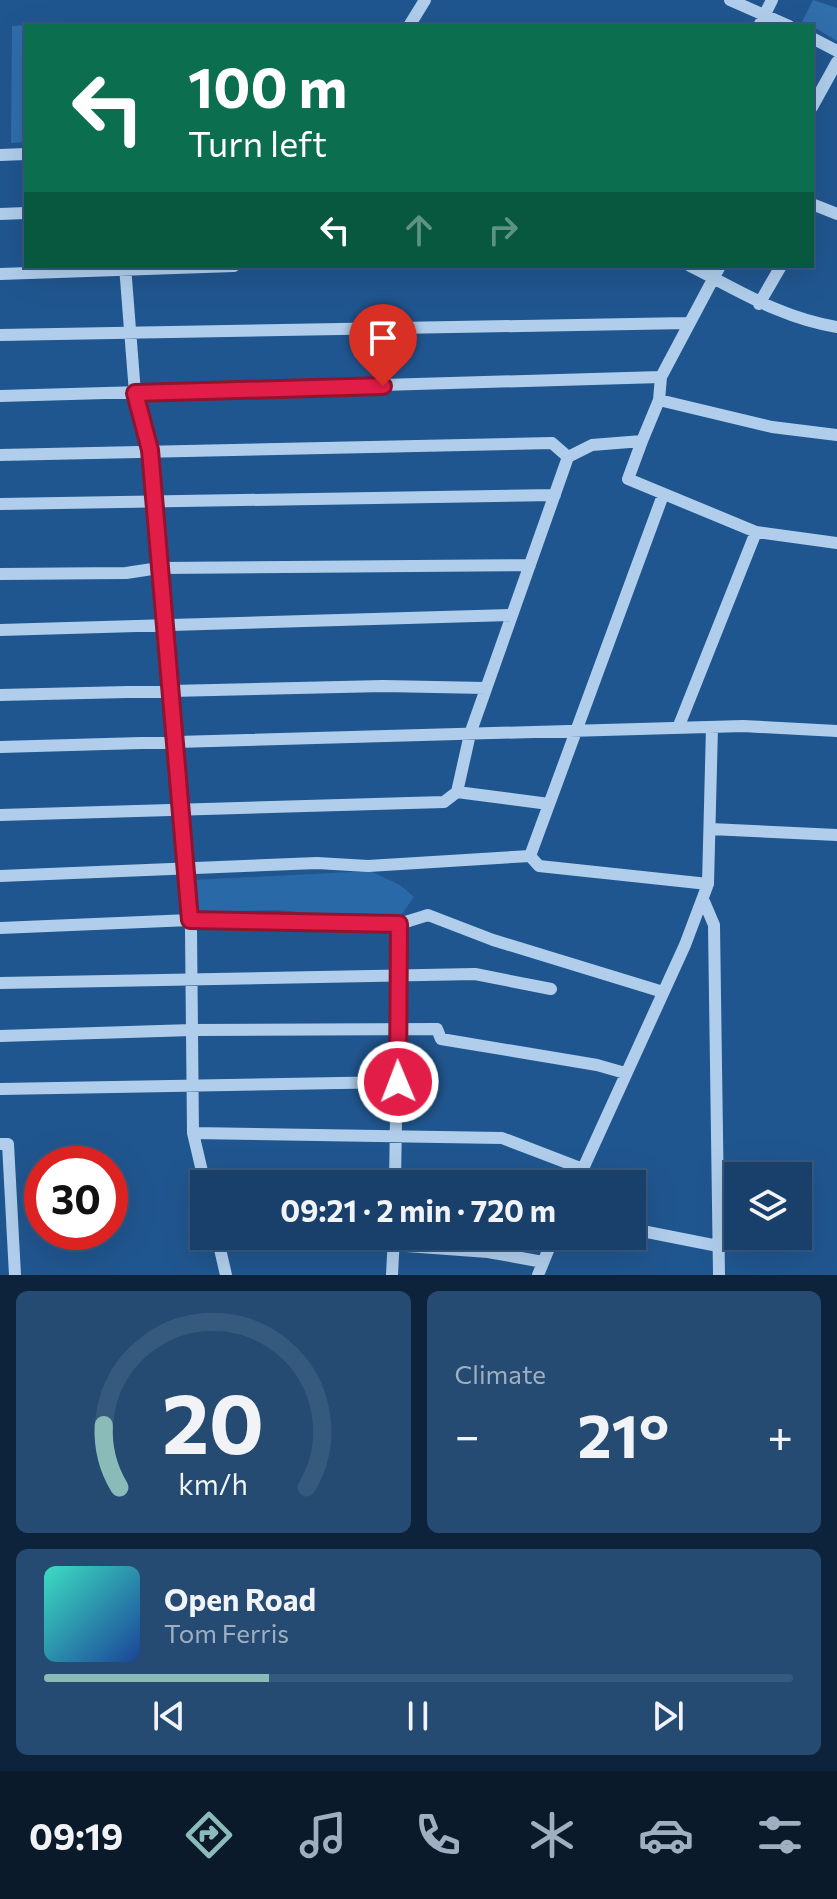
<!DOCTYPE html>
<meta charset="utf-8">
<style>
:root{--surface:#18406b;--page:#254b73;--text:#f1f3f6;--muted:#9fafc1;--line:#36597e;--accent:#8bbbb9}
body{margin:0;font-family:Commissioner,sans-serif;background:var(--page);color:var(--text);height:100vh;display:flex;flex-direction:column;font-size:30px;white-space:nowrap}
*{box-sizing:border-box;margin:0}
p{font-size:26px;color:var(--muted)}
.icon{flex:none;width:44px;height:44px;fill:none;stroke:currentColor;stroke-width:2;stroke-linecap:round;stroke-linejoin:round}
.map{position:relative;height:1275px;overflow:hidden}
.side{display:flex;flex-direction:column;gap:16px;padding:16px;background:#0d233b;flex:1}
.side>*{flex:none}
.hud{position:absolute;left:24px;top:24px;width:790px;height:244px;border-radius:0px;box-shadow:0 8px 32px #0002,0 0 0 2px var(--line);background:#0b6e4f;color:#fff;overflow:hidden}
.tools{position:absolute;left:724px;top:1162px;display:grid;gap:16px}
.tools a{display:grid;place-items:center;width:88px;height:88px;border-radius:0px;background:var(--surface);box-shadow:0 8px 32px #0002,0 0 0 2px var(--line);font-size:40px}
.speed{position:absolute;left:24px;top:1146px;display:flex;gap:16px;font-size:40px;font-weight:700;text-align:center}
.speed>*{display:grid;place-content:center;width:104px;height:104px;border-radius:50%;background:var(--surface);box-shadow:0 8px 32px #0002,0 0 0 2px var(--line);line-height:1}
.speed .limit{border:12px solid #d22;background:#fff;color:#111}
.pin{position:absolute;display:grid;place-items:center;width:68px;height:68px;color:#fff;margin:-82px -34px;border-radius:50% 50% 50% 0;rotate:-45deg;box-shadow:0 0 8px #0007}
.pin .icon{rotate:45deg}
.me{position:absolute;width:88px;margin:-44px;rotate:359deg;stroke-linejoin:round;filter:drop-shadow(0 0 6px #0008)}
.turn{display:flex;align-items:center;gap:28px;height:168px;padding:0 32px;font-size:36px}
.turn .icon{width:104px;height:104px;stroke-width:2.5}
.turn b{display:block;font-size:56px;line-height:68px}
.lanes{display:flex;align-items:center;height:76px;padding:0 32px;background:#0003;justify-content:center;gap:40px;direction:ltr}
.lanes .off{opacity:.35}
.big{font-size:60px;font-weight:700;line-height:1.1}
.side .widget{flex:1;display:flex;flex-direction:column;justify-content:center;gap:12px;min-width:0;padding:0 28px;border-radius:12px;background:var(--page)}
.side .dial{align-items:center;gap:0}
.dial svg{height:208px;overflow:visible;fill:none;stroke:var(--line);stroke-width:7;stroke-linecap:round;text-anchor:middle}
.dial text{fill:var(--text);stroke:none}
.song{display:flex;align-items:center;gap:24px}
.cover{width:96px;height:96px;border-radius:12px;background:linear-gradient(135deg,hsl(170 70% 55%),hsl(220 70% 35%))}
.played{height:8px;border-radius:4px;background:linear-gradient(90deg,var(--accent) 30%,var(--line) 30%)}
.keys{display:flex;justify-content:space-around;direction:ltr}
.heat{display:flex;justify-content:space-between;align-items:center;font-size:44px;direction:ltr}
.side .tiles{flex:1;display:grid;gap:16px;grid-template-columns:1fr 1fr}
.widget:last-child{grid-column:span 2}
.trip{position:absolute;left:190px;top:1170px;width:456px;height:80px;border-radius:0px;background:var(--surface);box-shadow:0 8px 32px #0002,0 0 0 2px var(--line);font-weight:700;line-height:80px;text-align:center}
.tab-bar{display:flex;height:128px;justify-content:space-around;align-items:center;background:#0a1a2b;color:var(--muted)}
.tab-bar .icon{width:56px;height:56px}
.tab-bar .on{color:var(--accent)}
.tab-bar b{font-size:36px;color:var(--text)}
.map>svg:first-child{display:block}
.green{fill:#2a69a7}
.building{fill:#306eac}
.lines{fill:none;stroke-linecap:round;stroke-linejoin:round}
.minor{stroke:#b0ceec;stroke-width:12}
.route-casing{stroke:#92132f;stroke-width:20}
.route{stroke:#e11d48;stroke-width:14}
</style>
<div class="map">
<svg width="837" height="1275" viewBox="0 0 837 1275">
<rect width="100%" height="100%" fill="#20568f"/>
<path class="green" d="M 370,871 L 400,885 L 414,897 L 401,915 L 347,917 L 278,910 L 198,912 L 193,880 Z"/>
<path class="building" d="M 813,0 L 837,8 L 837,41 L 812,26 L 800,26 Z
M 26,25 L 26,142 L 11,143 L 12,26 Z"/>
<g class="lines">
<path class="minor" d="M 730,0 L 789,26
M 409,26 L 425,0
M 759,26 L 772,0
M 812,38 L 837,51
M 812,107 L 837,62
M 0,155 L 26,154
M 812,204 L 837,214
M 0,214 L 26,213
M 125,266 L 135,393 L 150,450 L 154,502 L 191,930 L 193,1133 L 205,1184
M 690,266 C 740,291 781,318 837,327
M 0,274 L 234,266
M 759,304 L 781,266
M 0,335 L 688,323
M 0,396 L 661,377
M 659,400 L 772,427 L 837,435
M 642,441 L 628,479 L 756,532 L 837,543
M 0,455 L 552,443 L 568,457
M 0,504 L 555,495
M 0,574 L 126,573 L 159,568 L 530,565
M 0,630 L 512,615
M 0,695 L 383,686 L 486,688
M 678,728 L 756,532
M 0,747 L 743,726 L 837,731
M 457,792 L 470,734 L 568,457 L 592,445 L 642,441 L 659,400 L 661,377 L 720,266
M 0,815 L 444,802 L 457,792 L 549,804
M 710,829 L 837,835
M 530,856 L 663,495
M 0,876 L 317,863 L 368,866 L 530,856 L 539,866 L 708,884
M 703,899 L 714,925 L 719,1275
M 0,928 L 190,920 L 399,924 L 428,915 L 493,940 L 663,992
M 0,983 L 475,974 L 551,989
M 0,1036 L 192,1030 L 437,1029 L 441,1039 L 597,1065 L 625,1073
M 0,1089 L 398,1082
M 193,1133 L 502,1138 L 583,1169
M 0,1144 L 8,1144 L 15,1275
M 395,1184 L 399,924
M 576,1184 L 685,945 L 708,884 L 712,727
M 632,1229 L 718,1246
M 217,1236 L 226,1275
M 393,1245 L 488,1252 L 543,1262
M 392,1275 L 394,1236
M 538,1275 L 554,1236"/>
</g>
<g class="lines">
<g class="route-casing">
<path id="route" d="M 383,386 L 135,393 L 150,450 L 190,920 L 399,924 L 398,1082"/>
</g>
<use href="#route" class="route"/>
</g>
</svg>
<div class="tools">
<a><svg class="icon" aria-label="layers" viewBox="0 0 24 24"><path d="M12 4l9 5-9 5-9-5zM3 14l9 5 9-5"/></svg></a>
</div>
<div class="speed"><div class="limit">30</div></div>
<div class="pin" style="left:383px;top:386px;background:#d93025"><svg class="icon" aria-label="arrive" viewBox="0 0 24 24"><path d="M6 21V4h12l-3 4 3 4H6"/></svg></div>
<svg class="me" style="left:398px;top:1082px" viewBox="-20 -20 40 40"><circle r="17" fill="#e11d48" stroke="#fff" stroke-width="3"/><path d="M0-11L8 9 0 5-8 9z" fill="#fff"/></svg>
<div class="trip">09:21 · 2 min · 720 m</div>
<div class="hud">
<div class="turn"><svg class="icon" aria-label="left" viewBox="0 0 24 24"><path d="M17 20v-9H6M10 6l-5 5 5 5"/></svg><div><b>100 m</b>Turn left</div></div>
<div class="lanes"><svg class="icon" aria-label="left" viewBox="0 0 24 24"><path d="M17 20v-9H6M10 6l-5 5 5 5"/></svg><svg class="icon off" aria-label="ahead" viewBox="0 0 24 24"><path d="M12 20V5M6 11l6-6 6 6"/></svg><svg class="icon off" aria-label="right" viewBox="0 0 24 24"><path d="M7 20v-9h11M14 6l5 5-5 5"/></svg></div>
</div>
</div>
<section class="side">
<div class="tiles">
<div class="widget dial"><svg viewBox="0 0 100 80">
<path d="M14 69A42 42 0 1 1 86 69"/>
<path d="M14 69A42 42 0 0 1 8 45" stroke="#8bbbb9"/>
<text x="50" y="56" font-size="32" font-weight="700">20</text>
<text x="50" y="72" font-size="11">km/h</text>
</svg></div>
<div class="widget"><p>Climate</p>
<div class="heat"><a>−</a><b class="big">21°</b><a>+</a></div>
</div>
<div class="widget">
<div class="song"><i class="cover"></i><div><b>Open Road</b><p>Tom Ferris</p></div></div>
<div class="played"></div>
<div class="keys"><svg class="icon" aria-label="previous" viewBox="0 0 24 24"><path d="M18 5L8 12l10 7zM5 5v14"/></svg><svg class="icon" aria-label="pause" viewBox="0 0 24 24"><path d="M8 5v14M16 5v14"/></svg><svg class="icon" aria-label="next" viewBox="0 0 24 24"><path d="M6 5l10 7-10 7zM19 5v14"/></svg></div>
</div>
</div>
</section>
<nav class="tab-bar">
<b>09:19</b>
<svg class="icon on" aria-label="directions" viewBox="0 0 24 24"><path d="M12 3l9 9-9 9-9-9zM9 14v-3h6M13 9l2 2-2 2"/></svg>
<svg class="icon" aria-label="music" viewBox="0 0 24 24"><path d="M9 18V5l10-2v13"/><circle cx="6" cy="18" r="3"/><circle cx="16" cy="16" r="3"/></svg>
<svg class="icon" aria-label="phone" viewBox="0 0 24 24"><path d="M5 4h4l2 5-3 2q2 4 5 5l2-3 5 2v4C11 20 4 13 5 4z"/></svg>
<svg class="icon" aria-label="climate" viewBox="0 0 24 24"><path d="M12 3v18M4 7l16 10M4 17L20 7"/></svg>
<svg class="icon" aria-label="car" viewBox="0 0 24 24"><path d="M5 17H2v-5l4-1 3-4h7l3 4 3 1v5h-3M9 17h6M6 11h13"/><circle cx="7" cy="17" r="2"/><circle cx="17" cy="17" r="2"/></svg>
<svg class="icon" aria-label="filters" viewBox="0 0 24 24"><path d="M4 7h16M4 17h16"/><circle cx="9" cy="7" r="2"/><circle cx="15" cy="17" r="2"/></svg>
</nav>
